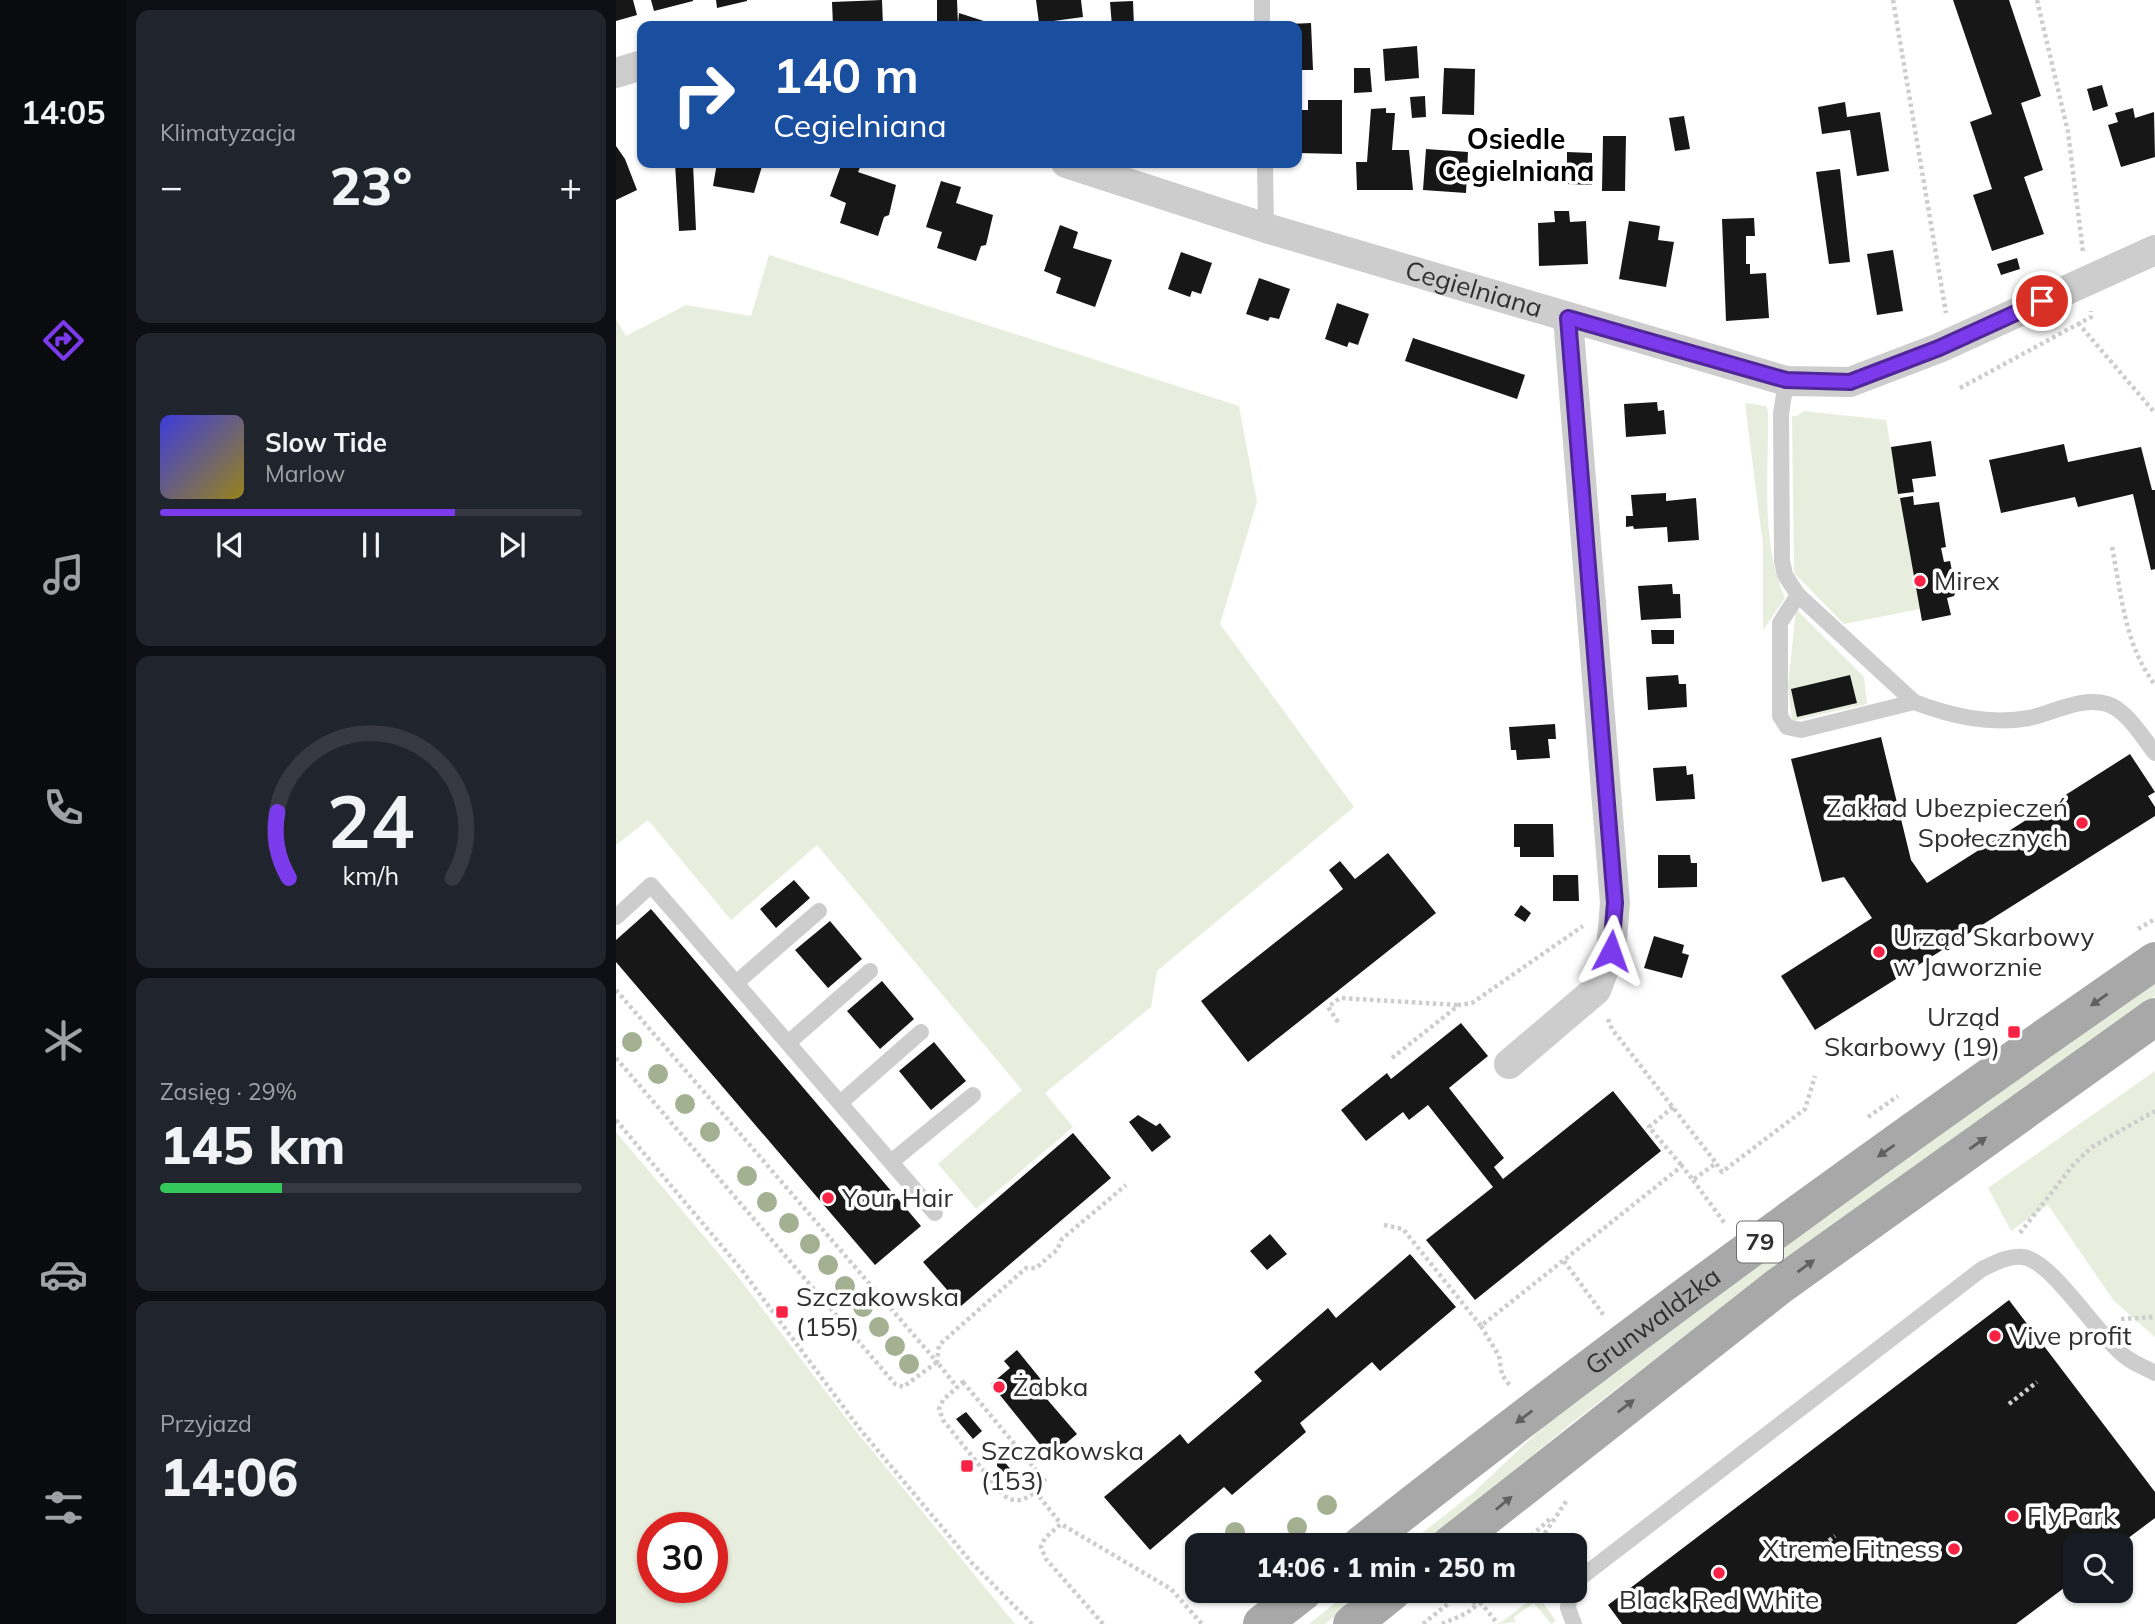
<!DOCTYPE html>
<html lang="pl">
<meta charset="utf-8">
<style>
:root{--surface:#171b24;--page:#20242c;--text:#f1f3f6;--muted:#9ea1a6;--line:#363941;--accent:#7c3aed}
body{margin:0;font-family:Mulish,sans-serif;background:var(--page);color:var(--text);height:100vh;display:flex;flex-direction:column;font-size:26px;white-space:nowrap}
*{box-sizing:border-box;margin:0}
p{font-size:23px;color:var(--muted)}
.icon{flex:none;width:38px;height:38px;fill:none;stroke:currentColor;stroke-width:2;stroke-linecap:round;stroke-linejoin:round}
.map{position:relative;flex:1;overflow:hidden}
.details{display:flex;flex-direction:column;gap:10px;padding:10px;background:#0d0f14;width:490px}
.details>*{flex:none}
.banner{position:absolute;left:21px;top:21px;width:665px;height:147px;border-radius:14px;box-shadow:0 2px 5px #0004;background:#1a4fa0;color:#fff;overflow:hidden}
.tools{position:absolute;left:1447px;top:1533px;display:grid;gap:14px}
.tools a{display:grid;place-items:center;width:70px;height:70px;border-radius:14px;background:var(--surface);box-shadow:0 2px 5px #0004;font-size:35px}
.speed{position:absolute;left:21px;top:1512px;display:flex;gap:14px;font-size:35px;font-weight:700;text-align:center}
.speed>*{display:grid;place-content:center;width:91px;height:91px;border-radius:50%;background:var(--surface);box-shadow:0 2px 5px #0004;line-height:1}
.speed .limit{border:10px solid #d22;background:#fff;color:#111}
.pin{position:absolute;display:grid;place-items:center;width:60px;height:60px;color:#fff;margin:-30px;border:4px solid #fff;border-radius:50%;box-shadow:0 2px 7px #0007}
.me{position:absolute;width:77px;margin:-38px;rotate:4deg;stroke-linejoin:round;filter:drop-shadow(0 0 5px #0008)}
.turn{display:flex;align-items:center;gap:24px;height:147px;padding:0 21px;font-size:32px}
.turn .icon{width:91px;height:91px;stroke-width:2.5}
.turn b{display:block;font-size:49px;line-height:60px}
.big{font-size:52px;font-weight:800;line-height:1.1}
.details .card{flex:1;display:flex;flex-direction:column;justify-content:center;gap:10px;min-width:0;padding:0 24px;border-radius:14px;background:var(--page)}
.details .dial{align-items:center;gap:0}
.dial svg{height:182px;overflow:visible;fill:none;stroke:var(--line);stroke-width:7;stroke-linecap:round;text-anchor:middle}
.dial text{fill:var(--text);stroke:none}
.song{display:flex;align-items:center;gap:21px}
.cover{width:84px;height:84px;border-radius:10px;background:linear-gradient(135deg,hsl(240 70% 55%),hsl(50 70% 35%))}
.played{height:7px;border-radius:4px;background:linear-gradient(90deg,var(--accent) 70%,var(--line) 70%)}
.keys{display:flex;justify-content:space-around;direction:ltr}
.heat{display:flex;justify-content:space-between;align-items:center;font-size:38px;direction:ltr}
.charge{height:10px;border-radius:5px;background:linear-gradient(90deg,#34c759 29%,var(--line) 0)}
.trip{position:absolute;left:569px;top:1533px;width:402px;height:70px;border-radius:14px;background:var(--surface);box-shadow:0 2px 5px #0004;font-weight:800;line-height:70px;text-align:center}
main{display:flex;flex:1;min-height:0}
.tab-bar{display:flex;flex-direction:column;width:126px;justify-content:space-around;align-items:center;background:#090b0e;color:var(--muted)}
.tab-bar .icon{width:49px;height:49px}
.tab-bar .on{color:var(--accent)}
.tab-bar b{font-size:32px;color:var(--text)}
.map>svg:first-child{display:block}
.green{fill:#e8eedd;fill-rule:evenodd}
.building{fill:#171717}
.lines{fill:none;stroke-linecap:round;stroke-linejoin:round}
.path{stroke:#cdcdcd;stroke-width:4.5;stroke-dasharray:3.5 3.5;stroke-linecap:butt}
.lane{stroke:#cdcdcd;stroke-width:16}
.street{stroke:#cdcdcd;stroke-width:30}
.primary{stroke:#a8a8a8;stroke-width:38}
.tree{fill:#a3b192}
.oneway{fill:#606060}
.route-casing{stroke:#51269a;stroke-width:18}
.route{stroke:#7c3aed;stroke-width:12}
.poi-dot{fill:#f72244;stroke:#fff;stroke-width:2.5}
.labels{text-anchor:middle;stroke-width:7;stroke-linejoin:round;paint-order:stroke}
.shield{fill:#fff;stroke:#6e6e6e;stroke-width:2}
.shield-label{font-size:24px;font-weight:bold;fill:#303030}
.street-label{font-size:26px;fill:#303030;stroke:#fff}
.poi-label{font-size:26px;fill:#303030;stroke:#fff;text-anchor:start}
.neighbourhood-label{font-size:28px;font-weight:bold;fill:#000;stroke:#fff}
</style>
<main>
<nav class="tab-bar">
<b>14:05</b>
<svg class="icon on" aria-label="directions" viewBox="0 0 24 24"><path d="M12 3l9 9-9 9-9-9zM9 14v-3h6M13 9l2 2-2 2"/></svg>
<svg class="icon" aria-label="music" viewBox="0 0 24 24"><path d="M9 18V5l10-2v13"/><circle cx="6" cy="18" r="3"/><circle cx="16" cy="16" r="3"/></svg>
<svg class="icon" aria-label="phone" viewBox="0 0 24 24"><path d="M5 4h4l2 5-3 2q2 4 5 5l2-3 5 2v4C11 20 4 13 5 4z"/></svg>
<svg class="icon" aria-label="climate" viewBox="0 0 24 24"><path d="M12 3v18M4 7l16 10M4 17L20 7"/></svg>
<svg class="icon" aria-label="car" viewBox="0 0 24 24"><path d="M5 17H2v-5l4-1 3-4h7l3 4 3 1v5h-3M9 17h6M6 11h13"/><circle cx="7" cy="17" r="2"/><circle cx="17" cy="17" r="2"/></svg>
<svg class="icon" aria-label="filters" viewBox="0 0 24 24"><path d="M4 7h16M4 17h16"/><circle cx="9" cy="7" r="2"/><circle cx="15" cy="17" r="2"/></svg>
</nav>
<section class="details">
<div class="card"><p>Klimatyzacja</p>
<div class="heat"><a>−</a><b class="big">23°</b><a>+</a></div>
</div>
<div class="card">
<div class="song"><i class="cover"></i><div><b>Slow Tide</b><p>Marlow</p></div></div>
<div class="played"></div>
<div class="keys"><svg class="icon" aria-label="previous" viewBox="0 0 24 24"><path d="M18 5L8 12l10 7zM5 5v14"/></svg><svg class="icon" aria-label="pause" viewBox="0 0 24 24"><path d="M8 5v14M16 5v14"/></svg><svg class="icon" aria-label="next" viewBox="0 0 24 24"><path d="M6 5l10 7-10 7zM19 5v14"/></svg></div>
</div>
<div class="card dial"><svg viewBox="0 0 100 80">
<path d="M14 69A42 42 0 1 1 86 69"/>
<path d="M14 69A42 42 0 0 1 9 40" stroke="#7c3aed"/>
<text x="50" y="56" font-size="32" font-weight="700">24</text>
<text x="50" y="72" font-size="11">km/h</text>
</svg></div>
<div class="card"><p>Zasięg · 29%</p><b class="big">145 km</b><div class="charge"></div></div>
<div class="card"><p>Przyjazd</p><b class="big">14:06</b></div>
</section>
<div class="map">
<svg width="1539" height="1624" viewBox="0 0 1539 1624">
<rect width="100%" height="100%" fill="#fff"/>
<path class="green" d="M 153,255 L 623,406 L 641,502 L 604,624 L 738,807 L 541,971 L 535,1007 L 429,1093 L 457,1127 L 360,1209 L 322,1164 L 406,1090 L 201,845 L 115,920 L 32,820 L 0,845 L 0,319 L 10,336 L 70,305 L 135,316 Z
M 1129,403 L 1150,406 L 1152,412 C 1153,472 1144,542 1169,598 L 1147,630 L 1147,545 Z
M 1188,411 L 1270,420 L 1304,609 L 1228,624 L 1178,573 L 1176,416 L 1181,416 Z
M 1180,609 L 1248,677 L 1251,704 L 1176,721 L 1172,686 Z
M 1539,981 L 1539,996 L 1116,1300 L 957,1422 L 807,1545 L 791,1545 L 858,1492 L 925,1429 L 1107,1288 Z
M 1539,1071 L 1539,1337 L 1498,1301 L 1432,1205 L 1395,1231 L 1372,1188 Z
M 0,1132 L 119,1273 L 240,1431 L 399,1624 L 0,1624 ZM 37,1528 L 96,1528 L 96,1587 L 37,1587 Z
M 734,1591 L 750,1591 L 709,1624 L 693,1624 Z
M 921,1594 L 940,1621 L 935,1624 L 918,1603 L 898,1617 L 900,1622 L 883,1624 Z"/>
<path class="building" d="M 0,0 L 17,0 L 21,15 L 0,21 Z
M 35,0 L 77,0 L 77,1 L 38,11 Z
M 100,0 L 131,0 L 131,1 L 101,8 Z
M 266,0 L 267,26 L 217,26 L 216,2 Z
M 321,0 L 341,0 L 342,24 L 343,13 L 383,26 L 321,24 Z
M 420,0 L 465,0 L 467,17 L 423,23 Z
M 1337,0 L 1393,0 L 1425,96 L 1405,103 L 1427,170 L 1408,177 L 1428,234 L 1376,251 L 1357,195 L 1376,189 L 1354,122 L 1376,114 Z
M 517,1 L 518,26 L 496,26 L 494,2 Z
M 695,23 L 697,70 L 681,70 L 681,26 L 673,24 Z
M 801,46 L 803,78 L 769,81 L 767,49 Z
M 738,68 L 754,68 L 756,92 L 738,93 Z
M 828,68 L 859,69 L 858,115 L 826,114 Z
M 1486,85 L 1492,106 L 1477,111 L 1471,89 Z
M 809,96 L 810,117 L 796,118 L 794,97 Z
M 692,100 L 726,100 L 726,154 L 681,153 L 681,110 L 692,110 Z
M 1229,102 L 1231,117 L 1264,112 L 1273,171 L 1241,176 L 1234,130 L 1206,134 L 1202,107 Z
M 770,108 L 770,113 L 779,113 L 776,150 L 793,150 L 797,190 L 741,190 L 740,162 L 751,162 L 755,109 Z
M 1517,108 L 1519,118 L 1538,112 L 1539,157 L 1505,167 L 1492,125 L 1502,122 L 1499,113 Z
M 1068,116 L 1074,149 L 1059,151 L 1053,118 Z
M 987,136 L 1010,136 L 1009,191 L 986,191 Z
M 0,146 L 9,159 L 21,190 L 0,200 Z
M 810,149 L 852,152 L 850,193 L 807,190 Z
M 951,152 L 976,153 L 976,185 L 951,184 Z
M 59,163 L 77,163 L 80,230 L 63,231 Z
M 101,163 L 147,163 L 138,193 L 97,186 Z
M 226,163 L 246,163 L 242,172 L 280,185 L 273,215 L 268,217 L 262,236 L 224,223 L 230,203 L 214,196 Z
M 1224,169 L 1234,262 L 1213,264 L 1200,172 Z
M 325,181 L 345,187 L 340,203 L 377,215 L 370,245 L 365,246 L 360,261 L 321,248 L 326,232 L 310,227 Z
M 938,211 L 953,211 L 954,222 L 970,221 L 972,264 L 923,266 L 922,223 L 939,222 Z
M 1138,218 L 1139,236 L 1130,236 L 1130,264 L 1134,264 L 1134,274 L 1150,273 L 1153,318 L 1110,321 L 1106,219 Z
M 1013,221 L 1044,226 L 1042,240 L 1058,242 L 1050,287 L 1003,279 Z
M 444,225 L 462,232 L 457,248 L 496,260 L 479,307 L 440,293 L 445,278 L 428,271 Z
M 1277,250 L 1287,311 L 1261,315 L 1251,254 Z
M 565,252 L 596,263 L 585,294 L 576,291 L 574,297 L 552,289 Z
M 1401,258 L 1404,269 L 1385,275 L 1381,264 Z
M 643,278 L 674,289 L 663,319 L 654,317 L 652,321 L 630,314 Z
M 721,303 L 753,314 L 742,345 L 733,342 L 731,347 L 709,339 Z
M 797,338 L 909,375 L 901,399 L 789,361 Z
M 1041,402 L 1042,411 L 1048,410 L 1050,434 L 1010,437 L 1008,404 Z
M 1315,441 L 1320,476 L 1296,479 L 1298,492 L 1282,494 L 1275,447 Z
M 1448,444 L 1452,462 L 1525,447 L 1536,490 L 1539,490 L 1539,569 L 1535,570 L 1517,494 L 1462,507 L 1459,497 L 1385,513 L 1373,460 Z
M 1050,493 L 1050,501 L 1080,498 L 1083,540 L 1052,542 L 1051,527 L 1018,529 L 1017,526 L 1010,527 L 1010,516 L 1017,516 L 1015,495 Z
M 1297,496 L 1298,505 L 1323,502 L 1330,547 L 1325,548 L 1328,562 L 1334,561 L 1340,591 L 1338,596 L 1331,598 L 1335,615 L 1306,621 L 1284,498 Z
M 1056,584 L 1057,594 L 1064,594 L 1065,618 L 1025,620 L 1022,586 Z
M 1035,630 L 1058,630 L 1058,644 L 1036,644 Z
M 1062,675 L 1063,684 L 1070,684 L 1071,707 L 1032,710 L 1030,677 Z
M 1234,675 L 1241,703 L 1181,717 L 1175,689 Z
M 939,724 L 940,739 L 932,739 L 934,758 L 901,760 L 900,750 L 895,750 L 893,727 Z
M 1265,737 L 1295,860 L 1311,883 L 1514,754 L 1539,792 L 1532,796 L 1539,807 L 1539,816 L 1199,1030 L 1165,976 L 1256,918 L 1228,877 L 1206,882 L 1175,759 Z
M 1070,766 L 1071,775 L 1077,774 L 1079,799 L 1040,801 L 1037,768 Z
M 898,824 L 937,824 L 938,857 L 904,857 L 904,847 L 898,847 Z
M 772,853 L 820,913 L 632,1062 L 585,1001 L 727,889 L 713,870 L 724,861 L 739,879 Z
M 1042,855 L 1074,855 L 1075,863 L 1081,863 L 1081,887 L 1042,888 Z
M 937,875 L 962,875 L 963,901 L 937,901 Z
M 178,880 L 194,898 L 160,928 L 144,909 Z
M 905,905 L 915,913 L 909,922 L 898,915 Z
M 35,909 L 305,1226 L 259,1265 L 0,962 L 0,940 Z
M 214,921 L 246,959 L 212,988 L 179,950 Z
M 1038,936 L 1068,945 L 1066,953 L 1073,955 L 1066,978 L 1028,968 Z
M 266,981 L 298,1019 L 264,1049 L 231,1011 Z
M 845,1023 L 872,1056 L 833,1088 L 888,1158 L 878,1167 L 887,1179 L 997,1091 L 1045,1151 L 859,1300 L 810,1240 L 877,1187 L 812,1105 L 793,1120 L 787,1112 L 750,1141 L 725,1110 L 771,1073 L 775,1079 Z
M 318,1042 L 350,1081 L 315,1110 L 283,1071 Z
M 522,1115 L 540,1126 L 544,1123 L 555,1137 L 536,1152 L 513,1122 Z
M 457,1133 L 495,1178 L 345,1306 L 307,1262 Z
M 654,1234 L 671,1254 L 651,1270 L 634,1251 Z
M 794,1254 L 840,1307 L 764,1371 L 756,1362 L 684,1423 L 690,1432 L 616,1495 L 608,1487 L 534,1550 L 488,1497 L 564,1434 L 572,1444 L 646,1381 L 638,1372 L 712,1308 L 720,1318 Z
M 1393,1300 L 1539,1492 L 1539,1518 L 1503,1545 L 1460,1545 L 1460,1579 L 1400,1624 L 1006,1624 L 992,1605 Z
M 401,1350 L 436,1393 L 430,1398 L 461,1434 L 434,1457 L 375,1384 L 394,1368 L 388,1361 Z
M 350,1412 L 366,1431 L 357,1439 L 340,1419 Z
M 387,1460 L 396,1471 L 393,1477 L 381,1466 L 381,1463 Z"/>
<g class="lines">
<path class="path" d="M 1277,0 L 1330,313
M 1421,0 L 1452,132 L 1467,252
M 1462,323 L 1539,413
M 1344,388 L 1475,317 L 1475,311
M 1496,547 C 1506,597 1508,643 1539,685
M 1522,929 L 1539,919
M 0,990 L 321,1362 L 323,1345 L 410,1268 L 420,1268 L 441,1250 L 446,1239 L 510,1185
M 992,1019 L 996,1029 L 1100,1163
M 722,1022 L 712,1007 L 724,998 L 842,1005
M 0,1058 L 279,1384 L 287,1387 L 321,1362 L 341,1387
M 776,1058 L 843,1005 L 856,1003 L 967,926
M 1057,1107 L 1033,1127 L 1066,1166
M 1252,1117 L 1282,1096
M 0,1120 L 125,1269 L 243,1428 L 356,1563 L 416,1624
M 1077,1180 L 1110,1225
M 768,1225 L 787,1229 L 865,1326 L 1066,1166 L 1077,1180 L 1100,1163 L 1106,1172 L 1189,1109 L 1199,1076
M 1404,1233 L 1458,1164 L 1476,1147 L 1539,1111
M 948,1261 L 989,1317
M 1505,1319 L 1539,1317
M 865,1326 L 883,1356 L 886,1375 L 895,1387
M 347,1382 L 430,1482 C 416,1494 405,1508 387,1495 L 327,1420 L 323,1409 L 327,1400 Z
M 1393,1404 L 1421,1382
M 419,1491 L 445,1524
M 905,1545 L 934,1519
M 921,1545 L 951,1500
M 1191,1558 L 1219,1536
M 848,1591 L 860,1605
M 864,1602 L 882,1624
M 487,1624 L 430,1559 L 425,1547 L 429,1538 L 445,1524 L 555,1589 L 586,1624
M 807,1624 L 848,1591
M 826,1624 L 851,1613 L 878,1591"/>
<path class="lane" d="M 646,0 L 646,26
M 649,163 L 650,228
M 1170,381 L 1165,414 L 1166,561 L 1169,575 L 1182,595 L 1164,623 L 1164,716 L 1171,727 L 1185,730 L 1298,702 L 1182,595
M 1298,702 C 1335,716 1373,725 1413,718 C 1437,713 1467,696 1491,704 C 1511,710 1527,738 1539,753
M 0,917 L 35,885 L 319,1213
M 120,983 L 203,911
M 172,1043 L 254,971
M 224,1103 L 305,1032
M 275,1162 L 357,1095
M 959,1582 L 1366,1269 C 1379,1263 1393,1255 1407,1257 C 1437,1261 1482,1337 1511,1358 C 1519,1364 1530,1368 1539,1373
M 954,1591 L 952,1608 L 958,1624"/>
<g class="street">
<path d="M 0,73 L 26,65"/>
<path id="s1" d="M 450,163 L 650,228 L 1170,381 L 1234,382 L 1323,348 L 1539,250"/>
<path d="M 893,1064 L 980,990 L 995,951 L 999,903 L 952,318"/>
</g>
<g class="primary">
<path id="s2" d="M 745,1545 C 1002,1341 1269,1148 1539,961"/>
<path d="M 834,1545 L 1163,1286 L 1539,1017"/>
<path d="M 646,1624 L 688,1591"/>
<path d="M 736,1624 L 777,1591"/>
</g>
</g>
<g class="tree">
<circle cx="16" cy="1042" r="10"/>
<circle cx="42" cy="1074" r="10"/>
<circle cx="69" cy="1104" r="10"/>
<circle cx="94" cy="1132" r="10"/>
<circle cx="131" cy="1176" r="10"/>
<circle cx="151" cy="1202" r="10"/>
<circle cx="173" cy="1223" r="10"/>
<circle cx="194" cy="1244" r="10"/>
<circle cx="212" cy="1265" r="10"/>
<circle cx="229" cy="1286" r="10"/>
<circle cx="247" cy="1307" r="10"/>
<circle cx="263" cy="1327" r="10"/>
<circle cx="279" cy="1346" r="10"/>
<circle cx="293" cy="1364" r="10"/>
<circle cx="711" cy="1505" r="10"/>
<circle cx="681" cy="1527" r="10"/>
<circle cx="619" cy="1532" r="10"/>
</g>
<defs><path id="oneway-solid" d="M-6-.8H1V-3.2L6.5 0L1 3.2V.8H-6Z" transform="scale(1.75)"/></defs>
<g class="oneway">
<use href="#oneway-solid" transform="translate(1483 1000) rotate(145)"/>
<use href="#oneway-solid" transform="translate(1362 1143) rotate(-35)"/>
<use href="#oneway-solid" transform="translate(1270 1151) rotate(145)"/>
<use href="#oneway-solid" transform="translate(1190 1266) rotate(-36)"/>
<use href="#oneway-solid" transform="translate(1010 1406) rotate(-38)"/>
<use href="#oneway-solid" transform="translate(908 1417) rotate(143)"/>
<use href="#oneway-solid" transform="translate(888 1503) rotate(-39)"/>
</g>
<g class="lines">
<g class="route-casing">
<path id="route" d="M 995,951 L 999,903 L 952,318 L 1170,380 L 1234,382 L 1323,348 L 1426,301"/>
</g>
<use href="#route" class="route"/>
</g>
<g class="poi-dot">
<circle cx="1304" cy="581" r="7"/>
<circle cx="1466" cy="823" r="7"/>
<circle cx="1263" cy="952" r="7"/>
<rect x="1391" y="1025" width="14" height="14" rx="3.5"/>
<circle cx="212" cy="1198" r="7"/>
<rect x="159" y="1305" width="14" height="14" rx="3.5"/>
<circle cx="1379" cy="1336" r="7"/>
<circle cx="383" cy="1387" r="7"/>
<rect x="344" y="1459" width="14" height="14" rx="3.5"/>
<circle cx="1397" cy="1516" r="7"/>
<circle cx="1338" cy="1549" r="7"/>
<circle cx="1103" cy="1573" r="7"/>
</g>
<g class="labels">
<rect class="shield" x="1121" y="1221.5" width="46" height="41" rx="5"/>
<g class="shield-label">
<text x="1144" y="1250">79</text>
</g>
<g class="street-label">
<text dy="9" stroke="none"><textPath href="#s1" startOffset="427">Cegielniana</textPath></text>
<text dy="9" stroke="none"><textPath href="#s2" startOffset="368">Grunwaldzka</textPath></text>
</g>
<g class="poi-label">
<text x="1318" y="590">Mirex</text>
<text x="1452" y="817" text-anchor="end">Zakład Ubezpieczeń<tspan x="1452" dy="30">Społecznych</tspan></text>
<text x="1277" y="946">Urząd Skarbowy<tspan x="1277" dy="30">w Jaworznie</tspan></text>
<text x="1384" y="1026" text-anchor="end">Urząd<tspan x="1384" dy="30">Skarbowy (19)</tspan></text>
<text x="226" y="1207">Your Hair</text>
<text x="180" y="1306">Szczakowska<tspan x="180" dy="30">(155)</tspan></text>
<text x="1393" y="1345">Vive profit</text>
<text x="397" y="1396">Żabka</text>
<text x="365" y="1460">Szczakowska<tspan x="365" dy="30">(153)</tspan></text>
<text x="1411" y="1525">FlyPark</text>
<text x="1324" y="1558" text-anchor="end">Xtreme Fitness</text>
<text x="1103" y="1609" text-anchor="middle">Black Red White</text>
</g>
<g class="neighbourhood-label">
<text x="900" y="149">Osiedle<tspan x="900" dy="32">Cegielniana</tspan></text>
</g>
</g>
</svg>
<div class="tools">
<a><svg class="icon" aria-label="search" viewBox="0 0 24 24"><circle cx="10" cy="10" r="6"/><path d="M15 15l6 6"/></svg></a>
</div>
<div class="speed"><div class="limit">30</div></div>
<div class="pin" style="left:1426px;top:301px;background:#d93025"><svg class="icon" aria-label="arrive" viewBox="0 0 24 24"><path d="M6 21V4h12l-3 4 3 4H6"/></svg></div>
<svg class="me" style="left:995px;top:951px" viewBox="-20 -20 40 40"><path d="M0-17L14 15 0 8-14 15z" fill="#7c3aed" stroke="#fff" stroke-width="4"/></svg>
<div class="trip">14:06 · 1 min · 250 m</div>
<div class="banner">
<div class="turn"><svg class="icon" aria-label="right" viewBox="0 0 24 24"><path d="M7 20v-9h11M14 6l5 5-5 5"/></svg><div><b>140 m</b>Cegielniana</div></div>
</div>
</div>
</main>
